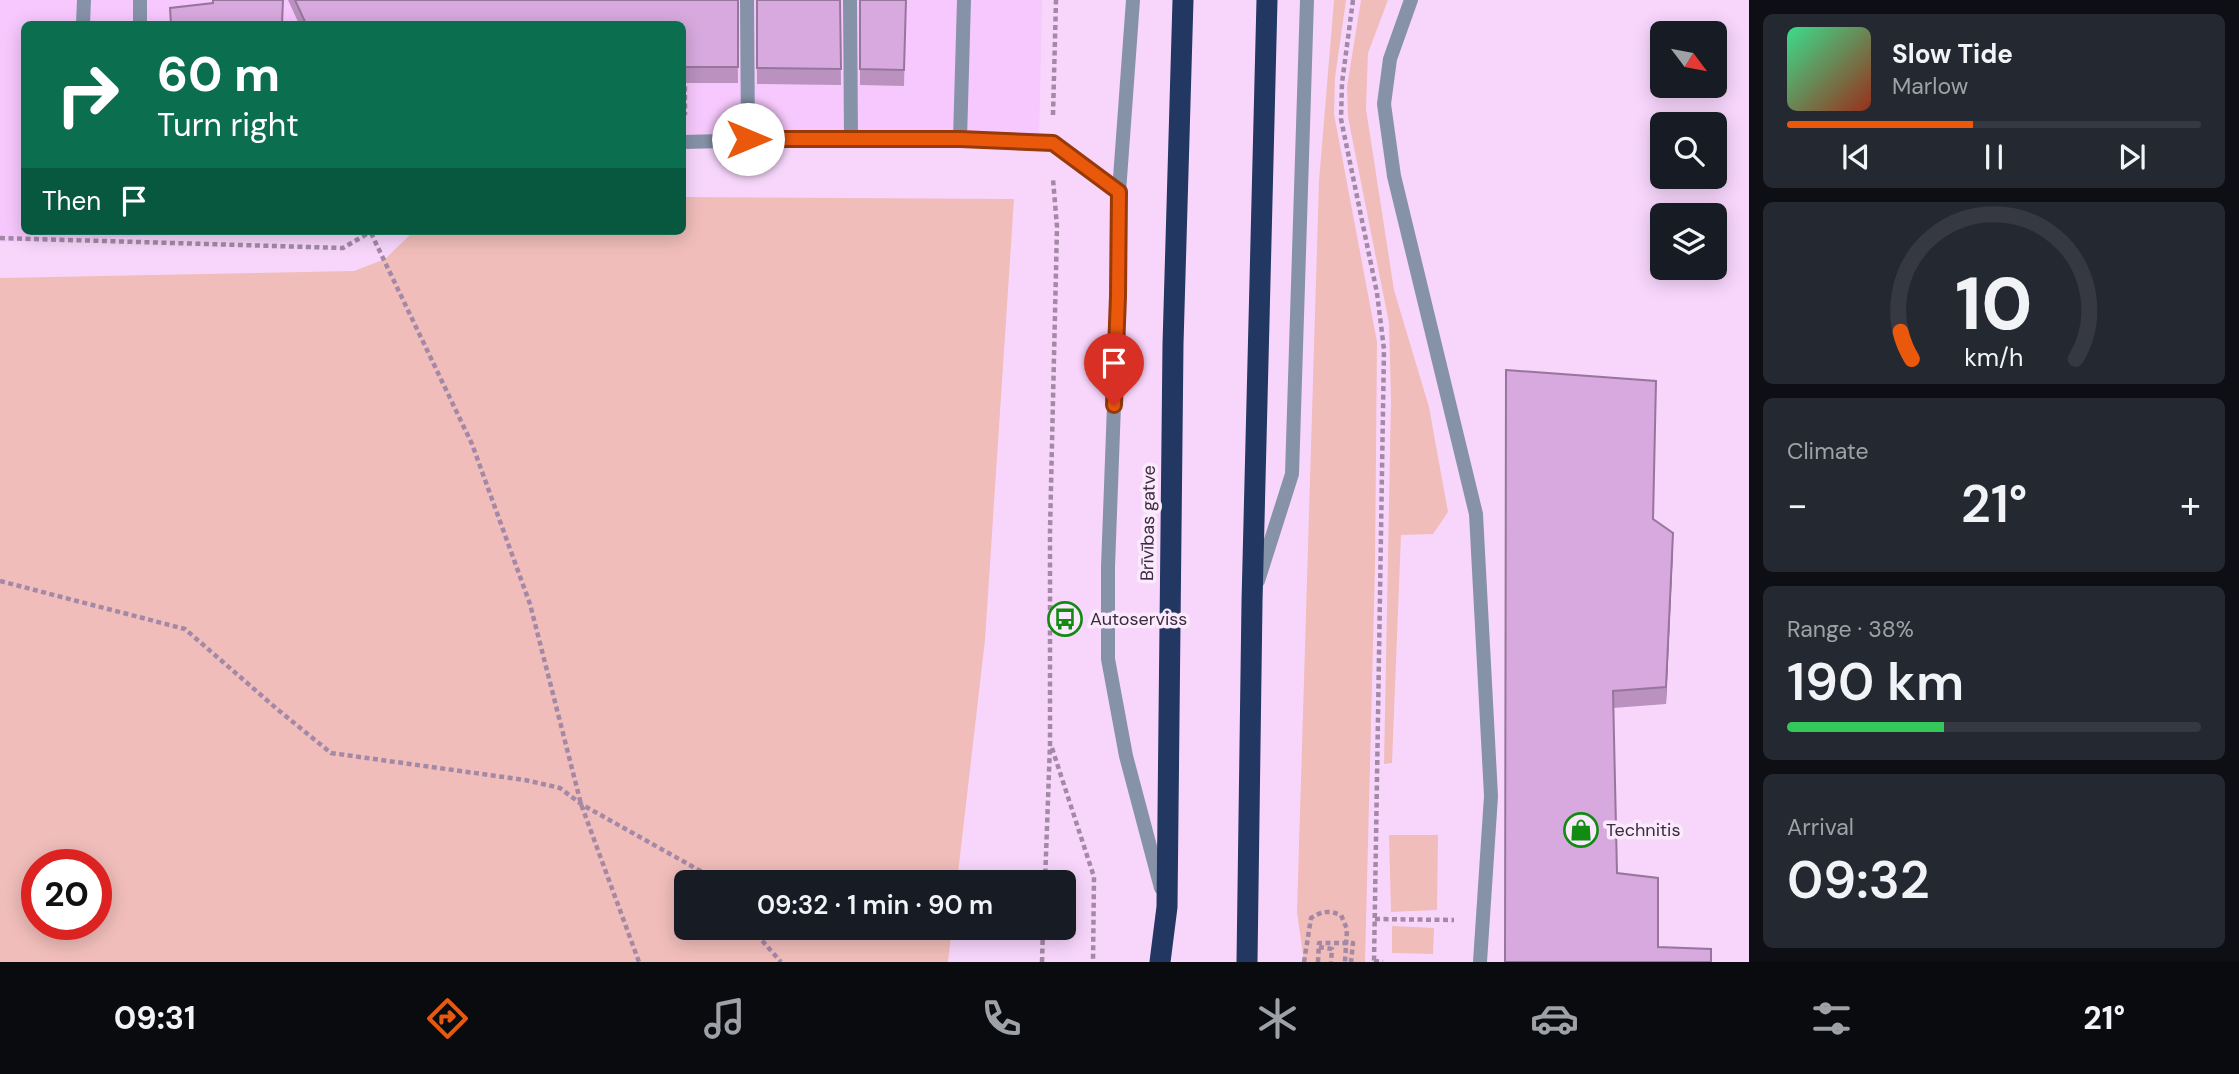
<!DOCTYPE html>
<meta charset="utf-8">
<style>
:root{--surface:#171b24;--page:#242831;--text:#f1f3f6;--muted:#9ea1a6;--line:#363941;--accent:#ea580c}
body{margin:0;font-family:"DM Sans",sans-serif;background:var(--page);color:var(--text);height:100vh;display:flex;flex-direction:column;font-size:26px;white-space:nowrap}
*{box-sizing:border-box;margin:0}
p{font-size:23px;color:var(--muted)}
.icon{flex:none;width:38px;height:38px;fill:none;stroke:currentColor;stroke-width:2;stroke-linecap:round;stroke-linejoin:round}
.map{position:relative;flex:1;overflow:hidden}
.drawer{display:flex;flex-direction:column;gap:14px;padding:14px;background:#0d0f14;width:490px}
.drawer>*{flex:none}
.hud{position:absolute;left:21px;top:21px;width:665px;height:214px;border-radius:10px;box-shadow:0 4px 18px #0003;background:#0b6e4f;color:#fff;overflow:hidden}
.needle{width:46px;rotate:122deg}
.fabs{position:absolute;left:1650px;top:21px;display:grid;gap:14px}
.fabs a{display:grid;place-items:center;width:77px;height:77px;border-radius:10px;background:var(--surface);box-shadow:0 4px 18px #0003;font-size:35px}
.speed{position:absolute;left:21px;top:849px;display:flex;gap:14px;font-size:35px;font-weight:700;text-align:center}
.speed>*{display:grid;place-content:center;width:91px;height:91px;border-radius:50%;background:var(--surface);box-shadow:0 4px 18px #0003;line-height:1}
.speed .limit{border:10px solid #d22;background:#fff;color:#111}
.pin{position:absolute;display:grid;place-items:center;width:60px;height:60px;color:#fff;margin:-72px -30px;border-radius:50% 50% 50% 0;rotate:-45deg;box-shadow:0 0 7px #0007}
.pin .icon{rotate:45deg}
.me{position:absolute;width:77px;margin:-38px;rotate:90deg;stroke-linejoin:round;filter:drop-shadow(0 0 5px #0008)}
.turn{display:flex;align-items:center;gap:24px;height:147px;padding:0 21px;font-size:32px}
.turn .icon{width:91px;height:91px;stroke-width:2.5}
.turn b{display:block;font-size:49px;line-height:60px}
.then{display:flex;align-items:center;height:66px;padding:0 21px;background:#0003;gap:14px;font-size:26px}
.big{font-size:52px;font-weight:600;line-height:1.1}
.drawer .widget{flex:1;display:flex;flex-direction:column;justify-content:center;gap:10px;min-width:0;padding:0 24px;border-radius:10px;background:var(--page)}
.drawer .dial{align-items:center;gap:0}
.dial svg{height:182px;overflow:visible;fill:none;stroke:var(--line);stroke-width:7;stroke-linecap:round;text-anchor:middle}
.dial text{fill:var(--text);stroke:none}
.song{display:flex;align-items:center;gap:21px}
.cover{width:84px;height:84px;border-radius:10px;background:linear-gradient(135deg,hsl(150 70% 55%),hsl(10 70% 35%))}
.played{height:7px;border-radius:4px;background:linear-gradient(90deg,var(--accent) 45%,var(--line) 45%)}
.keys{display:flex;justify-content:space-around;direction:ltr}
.heat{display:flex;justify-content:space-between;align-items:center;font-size:38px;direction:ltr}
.charge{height:10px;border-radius:5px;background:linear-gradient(90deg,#34c759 38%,var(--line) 0)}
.trip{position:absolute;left:674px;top:870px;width:402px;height:70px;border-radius:10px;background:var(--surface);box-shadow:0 4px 18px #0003;font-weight:600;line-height:70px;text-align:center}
.menu{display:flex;height:112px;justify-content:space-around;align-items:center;background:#090b0e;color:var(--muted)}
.menu .icon{width:49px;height:49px}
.menu .current{color:var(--accent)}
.menu b{font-size:32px;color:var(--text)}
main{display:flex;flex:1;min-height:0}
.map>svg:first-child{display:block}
.built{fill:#f7c8fd}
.green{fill:#f0bdba;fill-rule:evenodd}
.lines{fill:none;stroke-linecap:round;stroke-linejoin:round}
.path{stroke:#a389a6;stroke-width:4.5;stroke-dasharray:5 3.5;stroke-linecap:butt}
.lane{stroke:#8692a8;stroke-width:14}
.street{stroke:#8692a8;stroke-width:14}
.highway{stroke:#223761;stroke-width:21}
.wall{fill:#ba91bf}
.shaded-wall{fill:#97769b}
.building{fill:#d8a9de;stroke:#97769b;stroke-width:2}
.route-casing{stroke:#983908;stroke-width:18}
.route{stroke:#ea580c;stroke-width:12}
.labels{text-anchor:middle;stroke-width:7;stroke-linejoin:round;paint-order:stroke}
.street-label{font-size:18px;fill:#3c2b3e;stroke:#fbeafd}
.poi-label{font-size:18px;fill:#3c2b3e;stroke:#fbeafd;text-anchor:start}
</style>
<main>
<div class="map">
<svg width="1749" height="962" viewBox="0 0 1749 962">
<rect width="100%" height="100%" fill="#f8d6fc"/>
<path class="built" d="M 0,0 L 1042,0 L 1039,144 L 683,149 L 682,24 L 24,24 L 24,231 L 266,231 L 0,242 Z"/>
<path class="green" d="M 1334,0 L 1346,0 L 1335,78 L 1334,114 L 1377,342 L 1375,566 L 1365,962 L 1304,962 L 1297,912 L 1319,181 Z
M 1361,0 L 1388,0 L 1368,53 L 1366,109 L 1394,290 L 1429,407 L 1448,512 L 1433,534 L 1401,535 L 1392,763 L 1384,764 L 1391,399 L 1389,323 L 1348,117 L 1347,87 Z
M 683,197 L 1014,199 L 985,640 L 957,882 L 686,882 L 686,928 L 952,928 L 948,962 L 0,962 L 0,278 L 354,271 L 385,259 L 414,231 L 682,231 ZM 37,864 L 96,864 L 96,924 L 37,924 Z
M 1389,835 L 1438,835 L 1437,910 L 1391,912 Z
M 1392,926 L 1434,928 L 1433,954 L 1392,953 Z"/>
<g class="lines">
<path class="path" d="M 1353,0 L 1342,83 L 1341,119 L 1377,293 L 1384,349 L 1374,962
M 685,78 L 685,115
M 1053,115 L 1056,0
M 371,233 L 472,444 L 530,604 L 581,804 L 639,962
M 0,238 L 343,248 L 372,231
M 0,581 L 185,629 L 277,709 L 331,753 L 525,780 L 560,788 L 581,804 L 704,873 L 712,882
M 1052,748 L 1094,877 L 1093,962
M 1045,882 L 1050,744 L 1050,530 L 1057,227 L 1053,179
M 1375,919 L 1454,920
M 751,928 L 781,962
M 1319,947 L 1332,949 L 1331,962
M 1374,961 L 1383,962
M 1042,962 L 1043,928
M 1304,962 L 1311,918 C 1323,911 1328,910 1341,915 L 1347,929 L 1345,962
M 1318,962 L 1319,943 L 1353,943 L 1351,962"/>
<path class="lane" d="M 747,0 L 748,139
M 850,0 L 851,138
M 1133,0 L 1119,192 L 1118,297 L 1108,567 L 1108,659 L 1126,756 L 1161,888
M 1411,0 L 1390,59 L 1384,104 L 1394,176 L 1476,514 L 1491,796 L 1480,962
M 83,24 L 84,0
M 140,24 L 140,0
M 960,139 L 964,0
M 682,142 L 851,138 L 960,139 L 1053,143 L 1119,192"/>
<path class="street" d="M 1258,581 L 1292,474 L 1307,0"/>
<path class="highway" d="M 1160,962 L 1167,907 L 1173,344 L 1183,0
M 1247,962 L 1252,602 L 1267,0"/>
</g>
<path class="wall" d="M 288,0 L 737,0 L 738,83 L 682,83 L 682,24 L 299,24 Z
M 757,0 L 840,0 L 841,85 L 757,84 Z
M 860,0 L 906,0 L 904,86 L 860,85 Z
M 1653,519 L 1673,550 L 1666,704 L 1613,708 L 1505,962 Z"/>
<path class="shaded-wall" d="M 1673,533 L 1673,550 L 1666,704 L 1666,687 Z"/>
<path class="building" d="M 213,0 L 283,0 L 282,24 L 171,24 L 170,8 L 213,3 Z
M 295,0 L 738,0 L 738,67 L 682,67 L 682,24 L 306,24 Z
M 757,0 L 840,0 L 841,69 L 757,68 Z
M 860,0 L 906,0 L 904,70 L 860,69 Z
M 1506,370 L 1656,381 L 1653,519 L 1673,533 L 1666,687 L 1613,691 L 1617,873 L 1658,878 L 1658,947 L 1711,949 L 1711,962 L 1505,962 Z"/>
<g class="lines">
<g class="route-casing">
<path id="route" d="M 748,139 L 960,139 L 1053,143 L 1119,192 L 1118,296 L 1114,405"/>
</g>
<use href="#route" class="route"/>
</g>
<defs>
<g id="bus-ring" transform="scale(1.75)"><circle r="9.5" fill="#fbeafd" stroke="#128b13" stroke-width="1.5"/><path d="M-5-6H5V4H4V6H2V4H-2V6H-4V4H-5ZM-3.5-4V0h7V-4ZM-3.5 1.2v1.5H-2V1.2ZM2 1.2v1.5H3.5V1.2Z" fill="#128b13"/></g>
<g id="shop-ring" transform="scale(1.75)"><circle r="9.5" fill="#fbeafd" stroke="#128b13" stroke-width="1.5"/><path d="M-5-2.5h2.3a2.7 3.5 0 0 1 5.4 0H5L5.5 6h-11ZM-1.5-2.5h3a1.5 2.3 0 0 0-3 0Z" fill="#128b13"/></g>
</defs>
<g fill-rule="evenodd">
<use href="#bus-ring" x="1065" y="619"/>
<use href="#shop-ring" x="1581" y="830"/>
</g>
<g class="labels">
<g class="street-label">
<text transform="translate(1148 523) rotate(-89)" y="6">Brīvības gatve</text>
</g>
<g class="poi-label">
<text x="1090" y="625">Autoserviss</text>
<text x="1606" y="836">Technitis</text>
</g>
</g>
</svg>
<div class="fabs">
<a><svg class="needle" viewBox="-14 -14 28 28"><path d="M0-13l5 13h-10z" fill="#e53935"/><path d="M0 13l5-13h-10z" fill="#9ea1a6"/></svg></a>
<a><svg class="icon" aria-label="search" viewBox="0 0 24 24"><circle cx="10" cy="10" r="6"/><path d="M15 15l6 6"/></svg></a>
<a><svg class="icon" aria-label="layers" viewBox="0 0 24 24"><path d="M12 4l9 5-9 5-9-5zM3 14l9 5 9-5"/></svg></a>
</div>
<div class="speed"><div class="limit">20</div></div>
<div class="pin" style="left:1114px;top:405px;background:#d93025"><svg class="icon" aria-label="arrive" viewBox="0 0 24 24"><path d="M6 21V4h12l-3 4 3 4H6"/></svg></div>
<svg class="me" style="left:748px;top:139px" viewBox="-20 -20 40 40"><circle r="19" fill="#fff"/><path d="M0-13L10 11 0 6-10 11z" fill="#ea580c"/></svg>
<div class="trip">09:32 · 1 min · 90 m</div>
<div class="hud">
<div class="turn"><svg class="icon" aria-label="right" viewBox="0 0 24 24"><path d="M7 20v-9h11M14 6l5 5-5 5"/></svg><div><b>60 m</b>Turn right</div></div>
<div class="then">Then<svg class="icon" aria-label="arrive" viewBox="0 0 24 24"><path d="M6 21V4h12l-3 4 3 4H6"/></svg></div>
</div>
</div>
<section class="drawer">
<div class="widget">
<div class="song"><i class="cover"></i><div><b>Slow Tide</b><p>Marlow</p></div></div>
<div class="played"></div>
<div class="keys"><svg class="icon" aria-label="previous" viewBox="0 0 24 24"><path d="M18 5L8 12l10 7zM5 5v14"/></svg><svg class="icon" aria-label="pause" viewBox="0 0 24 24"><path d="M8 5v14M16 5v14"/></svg><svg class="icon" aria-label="next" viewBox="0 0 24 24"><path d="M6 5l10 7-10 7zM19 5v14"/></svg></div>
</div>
<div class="widget dial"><svg viewBox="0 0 100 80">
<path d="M14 69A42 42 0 1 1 86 69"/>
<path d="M14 69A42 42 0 0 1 9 57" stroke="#ea580c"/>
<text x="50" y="56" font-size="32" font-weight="700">10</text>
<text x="50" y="72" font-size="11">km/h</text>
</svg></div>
<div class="widget"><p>Climate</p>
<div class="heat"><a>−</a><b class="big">21°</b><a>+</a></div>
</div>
<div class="widget"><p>Range · 38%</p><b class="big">190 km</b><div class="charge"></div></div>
<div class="widget"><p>Arrival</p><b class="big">09:32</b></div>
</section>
</main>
<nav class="menu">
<b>09:31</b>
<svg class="icon current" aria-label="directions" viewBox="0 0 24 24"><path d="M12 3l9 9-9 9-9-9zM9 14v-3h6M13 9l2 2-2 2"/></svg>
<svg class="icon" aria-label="music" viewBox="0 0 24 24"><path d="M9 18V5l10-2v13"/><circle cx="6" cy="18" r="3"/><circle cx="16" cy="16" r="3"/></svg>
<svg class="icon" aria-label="phone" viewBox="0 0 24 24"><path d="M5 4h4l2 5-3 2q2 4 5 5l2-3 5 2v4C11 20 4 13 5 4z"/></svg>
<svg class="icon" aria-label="climate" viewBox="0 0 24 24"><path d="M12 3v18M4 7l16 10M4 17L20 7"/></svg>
<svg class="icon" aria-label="car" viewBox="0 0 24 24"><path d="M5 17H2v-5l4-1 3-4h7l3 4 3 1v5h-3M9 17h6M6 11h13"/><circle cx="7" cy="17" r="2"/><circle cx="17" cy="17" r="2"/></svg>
<svg class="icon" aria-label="filters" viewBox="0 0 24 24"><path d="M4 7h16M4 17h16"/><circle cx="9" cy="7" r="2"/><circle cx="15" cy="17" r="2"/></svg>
<b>21°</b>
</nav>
